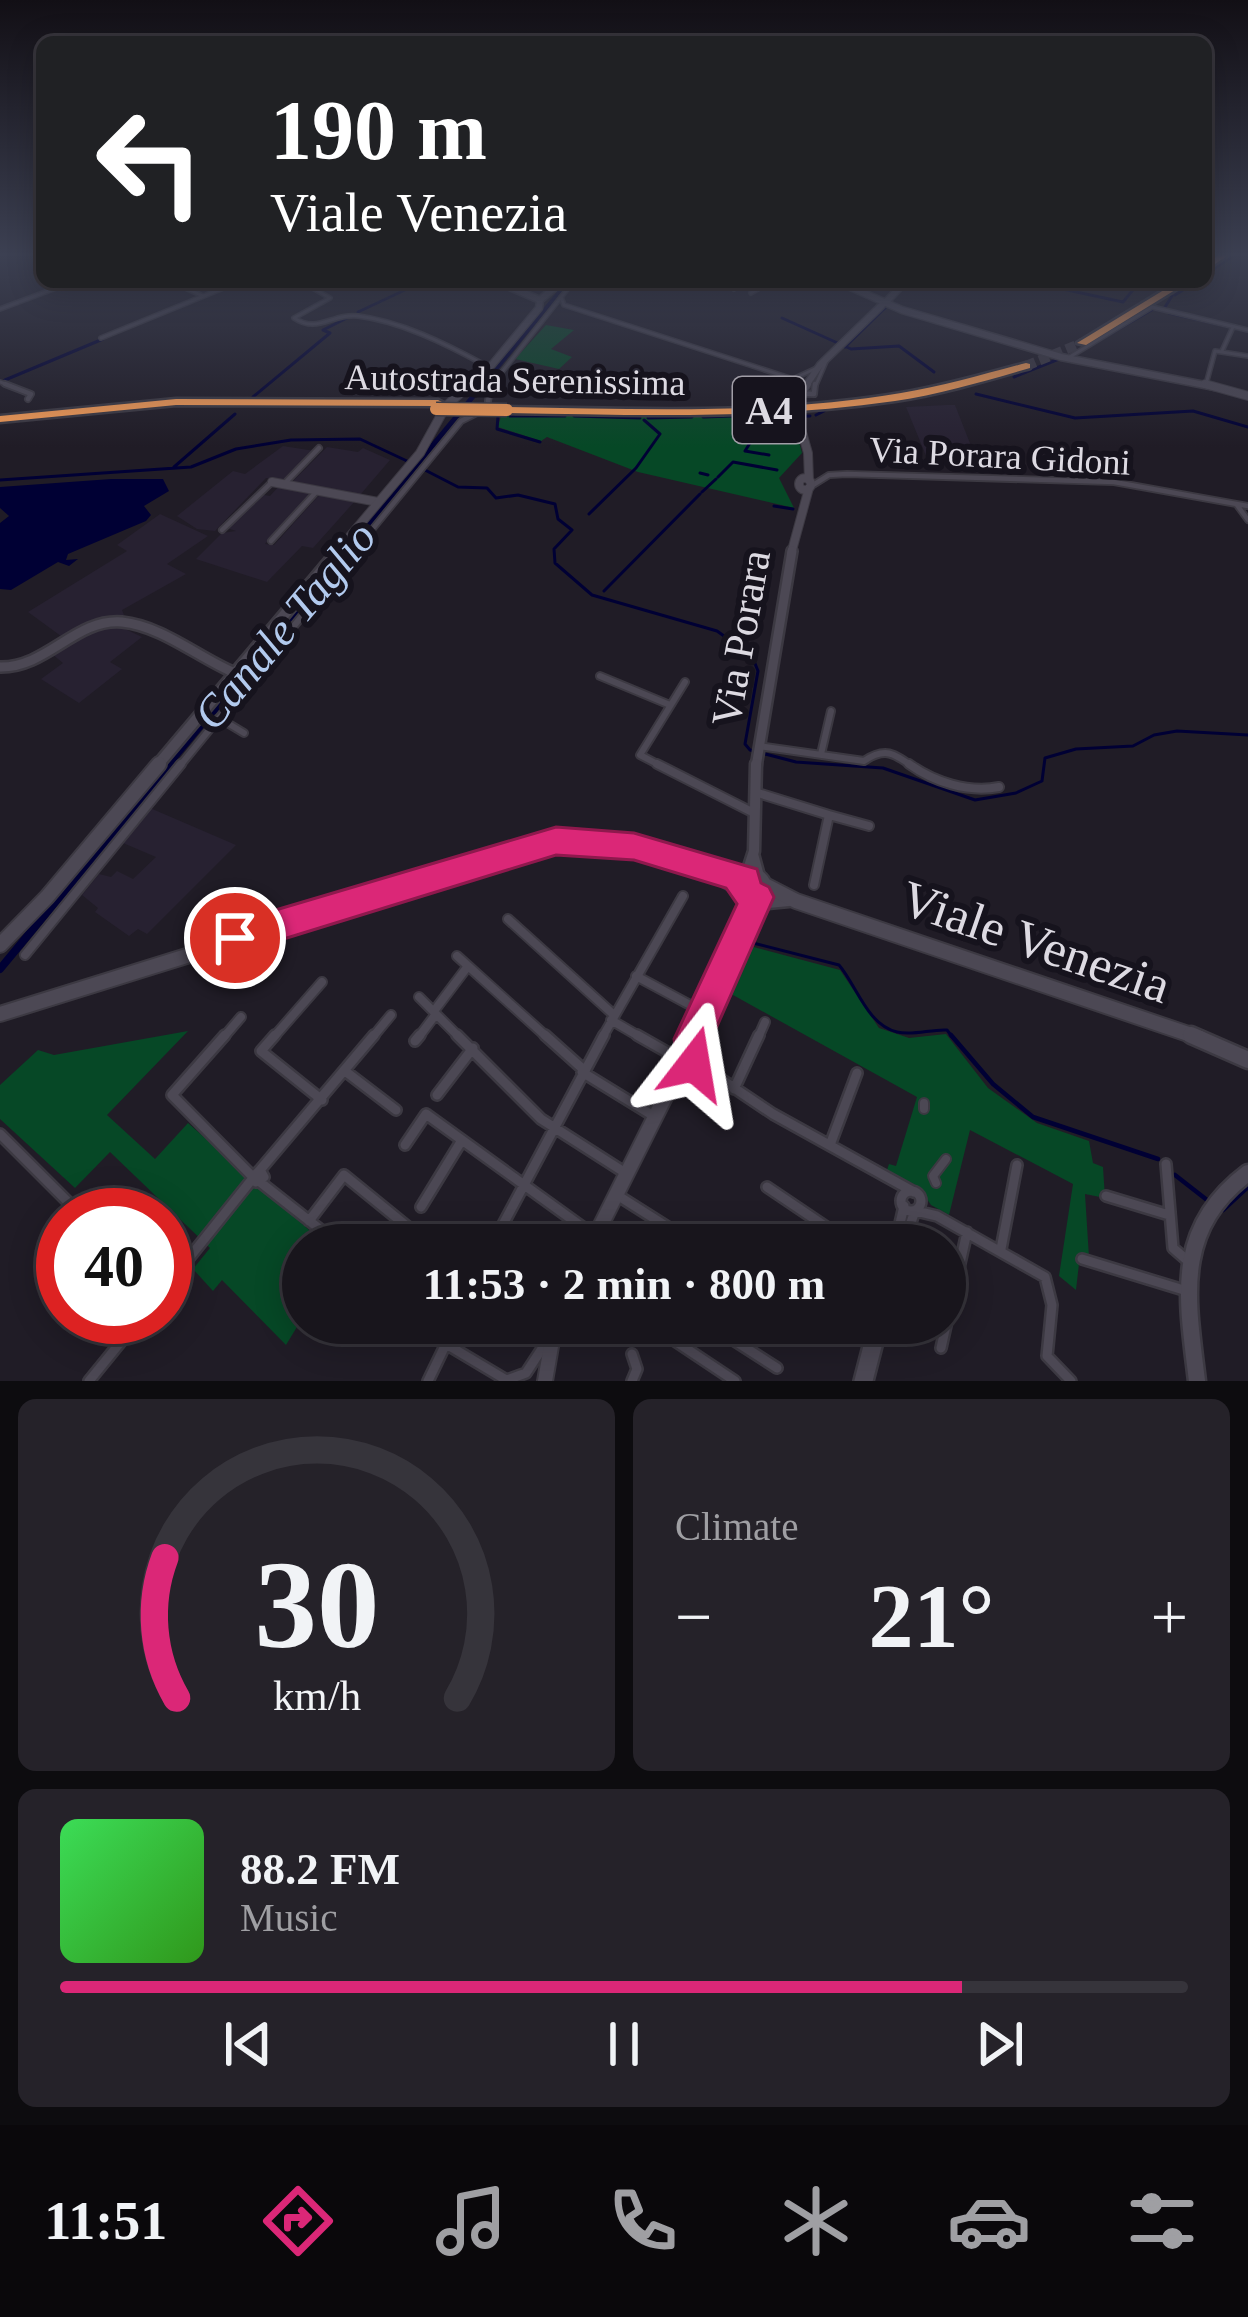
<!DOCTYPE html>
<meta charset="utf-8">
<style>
:root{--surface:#18151c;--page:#252229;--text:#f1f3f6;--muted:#9f9fa3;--line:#36343b;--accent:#db2777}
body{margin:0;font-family:Georgia,serif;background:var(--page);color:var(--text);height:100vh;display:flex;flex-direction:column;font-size:45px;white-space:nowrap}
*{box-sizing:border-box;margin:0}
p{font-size:39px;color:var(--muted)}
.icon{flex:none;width:66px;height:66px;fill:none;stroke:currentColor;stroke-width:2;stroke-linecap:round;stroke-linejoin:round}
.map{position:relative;height:1381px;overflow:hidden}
.panel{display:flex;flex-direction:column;gap:18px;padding:18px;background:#0d0c0f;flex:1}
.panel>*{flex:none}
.top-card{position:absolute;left:36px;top:36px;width:1176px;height:252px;border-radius:18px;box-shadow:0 6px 30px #0003,0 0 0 3px var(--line);background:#202124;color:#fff;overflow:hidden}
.speed{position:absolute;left:36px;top:1188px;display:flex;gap:24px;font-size:60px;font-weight:700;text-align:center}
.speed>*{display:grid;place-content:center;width:156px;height:156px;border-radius:50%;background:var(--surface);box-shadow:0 6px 30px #0003,0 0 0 3px var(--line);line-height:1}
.speed .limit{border:18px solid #d22;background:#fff;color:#111}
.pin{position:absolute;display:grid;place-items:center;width:102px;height:102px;color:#fff;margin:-51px;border:6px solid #fff;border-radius:50%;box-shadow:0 3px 12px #0007}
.me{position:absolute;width:132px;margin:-66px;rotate:14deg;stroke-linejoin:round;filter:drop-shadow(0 0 9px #0008)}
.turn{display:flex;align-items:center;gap:42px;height:252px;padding:0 36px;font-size:54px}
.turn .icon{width:156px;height:156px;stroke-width:2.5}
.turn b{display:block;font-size:84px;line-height:102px}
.big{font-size:90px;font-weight:700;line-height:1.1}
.panel .tile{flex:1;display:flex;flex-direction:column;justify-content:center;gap:18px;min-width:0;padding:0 42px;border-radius:18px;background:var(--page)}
.panel .dial{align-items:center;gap:0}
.dial svg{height:312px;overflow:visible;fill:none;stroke:var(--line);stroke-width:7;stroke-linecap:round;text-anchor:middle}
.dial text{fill:var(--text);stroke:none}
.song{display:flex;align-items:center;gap:36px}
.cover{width:144px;height:144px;border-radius:18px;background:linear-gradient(135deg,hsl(130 70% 55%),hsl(110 70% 35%))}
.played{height:12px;border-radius:6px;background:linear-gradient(90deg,var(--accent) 80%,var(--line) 80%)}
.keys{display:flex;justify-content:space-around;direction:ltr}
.heat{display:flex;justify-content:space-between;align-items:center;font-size:66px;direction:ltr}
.panel .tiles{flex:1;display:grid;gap:18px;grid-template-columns:1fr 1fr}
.tile:last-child{grid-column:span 2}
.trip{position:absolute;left:282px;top:1224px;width:684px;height:120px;border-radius:60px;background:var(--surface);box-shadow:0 6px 30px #0003,0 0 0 3px var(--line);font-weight:700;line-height:120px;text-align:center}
.tabs{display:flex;height:192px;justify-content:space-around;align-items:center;background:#0a080b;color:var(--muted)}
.tabs .icon{width:84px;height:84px}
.tabs .current{color:var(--accent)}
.tabs b{font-size:54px;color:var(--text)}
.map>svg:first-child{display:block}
.built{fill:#272131}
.green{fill:#064826}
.water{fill:#000034}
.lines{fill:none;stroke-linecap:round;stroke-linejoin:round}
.stream-far1{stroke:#000034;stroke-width:3}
.stream{stroke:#000034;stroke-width:4.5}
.canal-far2{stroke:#000034;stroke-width:3}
.canal-far1{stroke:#000034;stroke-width:6}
.canal{stroke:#000034;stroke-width:8}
.motorway-tunnel{stroke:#3c3842;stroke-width:10;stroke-dasharray:10 4.5;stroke-linecap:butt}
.pedestrian-casing{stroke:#3c3942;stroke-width:12}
.minor-far4-casing{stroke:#3c3942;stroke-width:6}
.minor-far3-casing{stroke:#3c3942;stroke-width:8}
.minor-far2-casing{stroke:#3c3942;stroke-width:10}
.minor-far1-casing{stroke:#3c3942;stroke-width:12}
.minor-casing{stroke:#3c3942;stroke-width:14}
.tertiary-far4-casing{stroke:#3c3942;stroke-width:9}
.tertiary-far3-casing{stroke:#3c3942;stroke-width:10}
.tertiary-far2-casing{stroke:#3c3942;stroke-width:14}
.tertiary-far1-casing{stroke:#3c3942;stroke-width:15}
.tertiary-casing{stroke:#3c3942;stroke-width:18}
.secondary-far4-casing{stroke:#3c3942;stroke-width:9}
.secondary-far3-casing{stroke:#3c3942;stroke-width:10}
.secondary-far2-casing{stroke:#3c3942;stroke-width:15}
.secondary-far1-casing{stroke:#3c3942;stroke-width:18}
.secondary-casing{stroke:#3c3942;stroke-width:21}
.motorway-casing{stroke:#3c3942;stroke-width:5}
.pedestrian{stroke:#4c4854;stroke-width:8}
.minor-far4{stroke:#4c4854;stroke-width:3}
.minor-far3{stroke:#4c4854;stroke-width:4.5}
.minor-far2{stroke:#4c4854;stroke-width:6}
.minor-far1{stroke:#4c4854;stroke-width:8}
.minor{stroke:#4c4854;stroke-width:9}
.tertiary-far4{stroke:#4c4854;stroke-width:6}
.tertiary-far3{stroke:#4c4854;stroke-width:8}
.tertiary-far2{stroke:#4c4854;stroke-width:9}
.tertiary-far1{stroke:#4c4854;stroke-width:10}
.tertiary{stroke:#4c4854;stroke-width:14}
.secondary-far4{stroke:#4c4854;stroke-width:6}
.secondary-far3{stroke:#4c4854;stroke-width:8}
.secondary-far2{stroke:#4c4854;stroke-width:10}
.secondary-far1{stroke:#4c4854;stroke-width:14}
.secondary{stroke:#4c4854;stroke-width:16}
.motorway{fill:#f69c56;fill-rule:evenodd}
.tertiary-bridge-casing{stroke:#3c3942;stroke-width:10;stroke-linecap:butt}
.motorway-bridge-casing{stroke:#3c3942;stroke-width:15;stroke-linecap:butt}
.tertiary-bridge{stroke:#4c4854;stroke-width:8}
.motorway-bridge{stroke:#f69c56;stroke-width:12}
.route{fill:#db2777;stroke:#8e194d;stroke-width:3}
.labels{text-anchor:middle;stroke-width:12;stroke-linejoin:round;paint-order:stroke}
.far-street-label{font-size:36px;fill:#dddae2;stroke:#16131d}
.shield{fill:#16131d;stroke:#a19ea7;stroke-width:3}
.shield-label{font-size:39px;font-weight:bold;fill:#dddae2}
.street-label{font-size:42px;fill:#dddae2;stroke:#16131d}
.water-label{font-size:45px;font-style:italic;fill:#b2caee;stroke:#16131d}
.near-street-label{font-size:51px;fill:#dddae2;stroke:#16131d}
</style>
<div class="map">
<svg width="1248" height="1381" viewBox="0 0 1248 1381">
<rect width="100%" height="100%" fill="#201c26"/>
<path class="built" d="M 947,405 L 955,405 L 973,451 L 942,448 L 945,463 L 929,463 L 906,407 Z
M 283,446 L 315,451 L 285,481 L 266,478 L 215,531 L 197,529 L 177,516 L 233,471 L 245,474 Z
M 327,447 L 358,452 L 363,448 L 390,460 L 360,495 L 292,482 Z
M 279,486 L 312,492 L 265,544 L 274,545 L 320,494 L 355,501 L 313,548 L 302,546 L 267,582 L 196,559 L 222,533 L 236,531 L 227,528 L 259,494 L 270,496 Z
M 160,514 L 208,536 L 167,564 L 186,574 L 122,610 L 124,615 L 65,639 L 28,612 L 127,551 L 117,545 Z
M 119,626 L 142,637 L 110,662 L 122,669 L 79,703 L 41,679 L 63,663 L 52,654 L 97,631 Z
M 150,808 L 236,845 L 147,934 L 138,929 L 129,936 L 95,912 L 98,908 L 82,895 L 99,874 L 111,877 L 117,871 L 133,879 L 156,857 L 123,843 Z"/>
<path class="green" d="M 546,325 L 574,330 L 551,349 L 572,357 L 559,369 L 515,359 Z
M 792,415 L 802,453 L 779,478 L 794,508 L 638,472 L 547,437 L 541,441 L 498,427 L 501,416 Z
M 746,945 L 840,970 L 879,1028 L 909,1038 L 946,1034 L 988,1088 L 1037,1123 L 1089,1141 L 1093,1163 L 1103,1167 L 1105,1198 L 1085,1194 L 1089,1257 L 1080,1255 L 1076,1290 L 1059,1276 L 1073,1184 L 970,1130 L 949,1215 L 931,1205 L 919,1187 L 887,1170 L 889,1164 L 896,1166 L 917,1097 L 724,990 Z
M 188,1031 L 107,1115 L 155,1159 L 188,1123 L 326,1245 L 303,1245 L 303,1317 L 286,1345 L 222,1280 L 213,1291 L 193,1269 L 210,1248 L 110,1152 L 75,1188 L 0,1119 L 0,1085 L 38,1050 L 54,1055 Z"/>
<path class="water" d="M 565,282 L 570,282 L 216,714 L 208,712 Z
M 111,479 L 163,479 L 169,491 L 144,506 L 151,515 L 146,521 L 68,554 L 66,560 L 78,559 L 69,566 L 58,562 L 11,590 L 0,589 L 0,523 L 9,516 L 0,508 L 0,487 Z"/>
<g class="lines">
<path class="stream-far1" d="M 1206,274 L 1236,254
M 1033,282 L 1054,287
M 228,288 L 243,282
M 1058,288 L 1123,302 L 1137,285 L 1147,288
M 1175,295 L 1196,282
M 1172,296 L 1165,307 L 1169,313 L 1248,331
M 358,312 L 422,282
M 1091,345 L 1155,308
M 845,347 L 885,308
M 1014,377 L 1059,359
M 5,380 L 103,339
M 976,394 L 1075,418 L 1193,411 L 1248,427
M 253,397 L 330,333 L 323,330 L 347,318
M 816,415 L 824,411
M 498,416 L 497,429 L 540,442
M 510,416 L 565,416
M 574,416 L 640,418
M 703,417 L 760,415
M 648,418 L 692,417
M 752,441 L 767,417 L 810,416
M 750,443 L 745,451 L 769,455
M 174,467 L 235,414
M 423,469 L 458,487 L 487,488 L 496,498 L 518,495 L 555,504 L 558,519 L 572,530 L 554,549 L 555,563 L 592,595 L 717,631 L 752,656 L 758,671 L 745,744 L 750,750 L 796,762 L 883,768 L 975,800 L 1016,793 L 1042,781 L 1045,758 L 1076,749 L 1133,746 L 1154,735 L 1177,731 L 1248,735
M 700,473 L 708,475
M 718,477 L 733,462 L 777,470
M 0,480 L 191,467 L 236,449 L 291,440 L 360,439 L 407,461
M 702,492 L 716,479
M 774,506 L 793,509
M 589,514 L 636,468 L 660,434 L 644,420
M 604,591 L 700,494
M 751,925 L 748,938 L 753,943 L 839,965 C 857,986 867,1025 897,1032 C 913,1036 931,1029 947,1030 L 953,1038"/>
<path class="stream" d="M 951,1035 L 993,1084 L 1033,1117 L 1158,1159
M 1175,1175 L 1207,1200
M 1223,1210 L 1248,1187"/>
<path class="canal-far2" d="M 782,318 L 851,349 L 899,346 L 934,372"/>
<path class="canal-far1" d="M 167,767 L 216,708"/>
<path class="canal" d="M 0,969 L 170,764"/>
<path class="motorway-tunnel" d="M 1026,366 L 1082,343"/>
<g class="pedestrian-casing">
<path id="pedestrian" d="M 924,1103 L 924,1109
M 936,1183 L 933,1176 L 946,1159"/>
</g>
<g class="minor-far4-casing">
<path id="minor-far4" d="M 172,282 L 203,296
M 302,282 L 330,298 L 294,318 C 318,334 332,313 358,316 C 400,321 446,344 483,364
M 734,289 L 746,282
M 751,293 L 770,282
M 561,297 L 564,305 L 793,379
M 0,309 L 72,282
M 101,338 L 238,282
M 1222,351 L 1233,327
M 1068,358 L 1152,307 L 1248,330
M 0,382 L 13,387
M 1206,384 L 1215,351 L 1248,356
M 490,387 L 573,282
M 790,387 L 793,379 L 819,367
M 815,387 L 827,359"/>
</g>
<g class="minor-far3-casing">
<path id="minor-far3" d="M 5,384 L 31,394 L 28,399
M 791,384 L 787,393 L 814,394 L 815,384
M 488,401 L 491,384
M 284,484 L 319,448
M 813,485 L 829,475 L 847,474 L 1114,482 L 1248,506
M 1237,505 L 1248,520
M 222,530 L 272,482
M 271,541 L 317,491
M 352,554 L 461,421 L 479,412"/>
</g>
<g class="minor-far2-casing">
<path id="minor-far2" d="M 600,676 L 670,705
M 219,718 L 244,733
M 759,746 L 864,761 C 885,747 894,753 913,767
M 821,754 L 831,711
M 179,767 L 355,551
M 663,767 L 640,755 L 685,682"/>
</g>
<g class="minor-far1-casing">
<path id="minor-far1" d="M 657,764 L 752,812
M 909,764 C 934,782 968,793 999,787
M 758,793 L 829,815 L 814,885
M 829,815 L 869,826
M 508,919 L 614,1015
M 25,955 L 181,764
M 457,956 L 548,1038
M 636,976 L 705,1013
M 419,997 L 460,1038
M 434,1011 L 468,966
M 611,1020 L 642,1038
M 223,1038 L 241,1017
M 273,1038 L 322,982
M 372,1038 L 391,1015
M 418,1038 L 436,1014
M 602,1038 L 683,896
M 758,1038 L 765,1022"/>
</g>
<g class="minor-casing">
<path id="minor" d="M 225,1035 L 172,1095 L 253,1177
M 275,1035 L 261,1051 L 322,1100
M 457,1035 L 541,1119 L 624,1172
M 545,1035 L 584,1070
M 637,1035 L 681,1060
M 415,1041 L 420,1035
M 694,1061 L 773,1114 L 914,1192
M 345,1071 L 396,1110
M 582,1072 L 652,1115
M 734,1089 L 759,1035
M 437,1095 L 473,1048
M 0,1134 L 81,1215
M 405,1145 L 426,1114 L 592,1234
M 830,1145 L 857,1073
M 1166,1164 L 1173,1248 L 1188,1261
M 260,1170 L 374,1035
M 260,1170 L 264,1177 L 256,1182 L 253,1177 Z
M 260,1182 L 340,1245
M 767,1187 L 853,1245
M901 1201a10 10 0 1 1 20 0a10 10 0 1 1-20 0Z
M 617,1195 L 696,1245
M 1106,1196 L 1169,1215
M 421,1207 L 462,1140
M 916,1211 L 937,1216 L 1045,1277 L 1052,1305 L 1047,1356 L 1071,1381
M 309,1221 L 344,1175 L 430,1245
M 492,1245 L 604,1035
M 895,1245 L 904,1206
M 903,1245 L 915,1211
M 1001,1249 L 1017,1165
M 1082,1259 L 1187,1291
M 165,1288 L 253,1178
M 648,1323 L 735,1381
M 707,1323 L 777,1368
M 446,1344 L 508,1381
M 941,1348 L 967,1232
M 632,1354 L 637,1369 L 632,1381
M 507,1380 L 526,1373 L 545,1344
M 89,1381 L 141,1317
M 428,1381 L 456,1323
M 859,1381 L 874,1323
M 868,1381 L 883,1323"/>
</g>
<g class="tertiary-far4-casing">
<path id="tertiary-far4" d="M 805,387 L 820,365 L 882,305"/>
</g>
<g class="tertiary-far3-casing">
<path id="tertiary-far3" d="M 802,392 L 807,384
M 798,418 L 808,453 L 809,480
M799 484a6 6 0 1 1 12 0a6 6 0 1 1-12 0Z
M 272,482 L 378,502
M 791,554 L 809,488"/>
</g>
<g class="tertiary-far2-casing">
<path id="tertiary-far2" d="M 0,667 C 47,668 76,618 122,622 C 162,626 199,658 235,673
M 756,767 L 792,551"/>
</g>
<g class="tertiary-far1-casing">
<path id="tertiary-far1" d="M 753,854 L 760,880
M 745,879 L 754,851 L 756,764
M 755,911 L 768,903 L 789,901
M 693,1038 L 757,897"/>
</g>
<g class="tertiary-casing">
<path id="tertiary" d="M680 1062a7 7 0 1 1 14 0a7 7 0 1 1-14 0Z
M 685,1056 L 695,1035
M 591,1245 L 681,1065
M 545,1381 L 555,1323"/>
</g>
<g class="secondary-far4-casing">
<path id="secondary-far4" d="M 498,282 L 540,300
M 839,282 L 902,310 L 1061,357 L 1215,387
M 886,302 L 905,282
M 491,366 L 539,308 L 540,300 L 561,282
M 468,387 L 488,369"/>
</g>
<g class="secondary-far3-casing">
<path id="secondary-far3" d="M 1205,384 L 1248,396
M 335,554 L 420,453 L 446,406 L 471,384"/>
</g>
<g class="secondary-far2-casing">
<path id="secondary-far2" d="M 156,767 L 338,551"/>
</g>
<g class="secondary-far1-casing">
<path id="secondary-far1" d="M742 887a11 11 0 1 1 22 0a11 11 0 1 1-22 0Z
M 763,884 L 796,901 L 1200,1038
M 0,945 L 47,897 L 159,764
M 0,1014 L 556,841 C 624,838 685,855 743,890"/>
</g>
<g class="secondary-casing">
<path id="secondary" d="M 1191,1035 L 1248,1060
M 1197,1381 C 1187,1298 1173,1229 1248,1173"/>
</g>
<g class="motorway-casing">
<path id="motorway" d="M 1220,254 L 1230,254 L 1206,270 L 1206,263 Z
M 1177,282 L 1188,282 L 1086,345 L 1077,343 Z
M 1026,363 L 1030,364 L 1030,368 C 985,381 941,394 895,401 C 766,420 636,415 507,413 L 501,410 L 507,407 C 638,409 772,415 901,393 C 944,386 984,374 1026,363 Z
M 176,399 L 438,400 L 444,403 L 438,406 L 176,405 L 0,422 L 0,416 Z"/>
</g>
<use href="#pedestrian" class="pedestrian"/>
<use href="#minor-far4" class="minor-far4"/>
<use href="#minor-far3" class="minor-far3"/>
<use href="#minor-far2" class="minor-far2"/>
<use href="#minor-far1" class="minor-far1"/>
<use href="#minor" class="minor"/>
<use href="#tertiary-far4" class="tertiary-far4"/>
<use href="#tertiary-far3" class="tertiary-far3"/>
<use href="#tertiary-far2" class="tertiary-far2"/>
<use href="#tertiary-far1" class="tertiary-far1"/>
<use href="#tertiary" class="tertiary"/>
<use href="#secondary-far4" class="secondary-far4"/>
<use href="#secondary-far3" class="secondary-far3"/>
<use href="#secondary-far2" class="secondary-far2"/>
<use href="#secondary-far1" class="secondary-far1"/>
<use href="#secondary" class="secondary"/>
<use href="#motorway" class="motorway"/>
<g class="tertiary-bridge-casing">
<path id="tertiary-bridge" d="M 798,418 L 802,392"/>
</g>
<g class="motorway-bridge-casing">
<path id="motorway-bridge" d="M 436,409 L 507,410"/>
</g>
<use href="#tertiary-bridge" class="tertiary-bridge"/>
<use href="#motorway-bridge" class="motorway-bridge"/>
</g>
<linearGradient id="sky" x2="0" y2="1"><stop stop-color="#120f15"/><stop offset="0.57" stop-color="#3c4052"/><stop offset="1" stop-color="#3c4052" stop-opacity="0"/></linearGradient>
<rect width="1248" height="447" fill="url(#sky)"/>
<path class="route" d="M 556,827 L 634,833 L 757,869 L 761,883 L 769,887 L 774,897 L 711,1040 L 713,1064 L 707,1077 L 694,1083 L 680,1077 L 674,1039 L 737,904 L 726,888 L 634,860 L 556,855 L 235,954 L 223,950 L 218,938 L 223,927 L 235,922 Z"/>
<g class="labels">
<g class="far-street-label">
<text transform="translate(515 379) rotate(1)" y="13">Autostrada Serenissima</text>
<text transform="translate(1000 455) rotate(3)" y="13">Via Porara Gidoni</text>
</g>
<rect class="shield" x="733" y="377" width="72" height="66" rx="9"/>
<g class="shield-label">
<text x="769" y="424">A4</text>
</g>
<g class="street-label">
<text transform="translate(740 638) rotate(-80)" y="15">Via Porara</text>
</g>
<g class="water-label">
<text transform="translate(284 625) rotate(-50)" y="16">Canale Taglio</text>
</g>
<g class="near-street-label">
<text transform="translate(1036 941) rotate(19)" y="18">Viale Venezia</text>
</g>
</g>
</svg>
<div class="speed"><div class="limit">40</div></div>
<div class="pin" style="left:235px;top:938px;background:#d93025"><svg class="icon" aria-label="arrive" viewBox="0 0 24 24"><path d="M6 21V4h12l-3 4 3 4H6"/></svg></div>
<svg class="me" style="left:694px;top:1064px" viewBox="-20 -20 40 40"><path d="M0-17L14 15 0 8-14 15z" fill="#db2777" stroke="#fff" stroke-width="4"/></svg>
<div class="trip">11:53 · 2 min · 800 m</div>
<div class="top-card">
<div class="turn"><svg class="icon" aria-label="left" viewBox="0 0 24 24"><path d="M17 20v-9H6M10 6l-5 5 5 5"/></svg><div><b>190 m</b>Viale Venezia</div></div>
</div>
</div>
<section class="panel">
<div class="tiles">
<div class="tile dial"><svg viewBox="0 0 100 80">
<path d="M14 69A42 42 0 1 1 86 69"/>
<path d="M14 69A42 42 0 0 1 11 33" stroke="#db2777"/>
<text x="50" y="56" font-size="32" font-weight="700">30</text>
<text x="50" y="72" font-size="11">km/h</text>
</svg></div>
<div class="tile"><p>Climate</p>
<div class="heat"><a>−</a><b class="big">21°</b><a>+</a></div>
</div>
<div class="tile">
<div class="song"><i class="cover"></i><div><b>88.2 FM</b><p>Music</p></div></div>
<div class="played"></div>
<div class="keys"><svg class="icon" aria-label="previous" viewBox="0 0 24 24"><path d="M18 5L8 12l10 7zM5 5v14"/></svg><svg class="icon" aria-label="pause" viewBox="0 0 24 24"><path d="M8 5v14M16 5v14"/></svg><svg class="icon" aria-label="next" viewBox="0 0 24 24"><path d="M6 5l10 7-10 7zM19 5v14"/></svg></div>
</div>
</div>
</section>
<nav class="tabs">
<b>11:51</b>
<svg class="icon current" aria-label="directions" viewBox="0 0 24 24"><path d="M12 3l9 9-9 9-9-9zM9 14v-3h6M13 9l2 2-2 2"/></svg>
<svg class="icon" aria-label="music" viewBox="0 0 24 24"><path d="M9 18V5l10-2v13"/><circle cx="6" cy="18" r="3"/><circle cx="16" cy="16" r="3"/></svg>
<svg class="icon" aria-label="phone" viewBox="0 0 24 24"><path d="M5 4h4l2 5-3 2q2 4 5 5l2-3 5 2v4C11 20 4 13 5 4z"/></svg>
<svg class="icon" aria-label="climate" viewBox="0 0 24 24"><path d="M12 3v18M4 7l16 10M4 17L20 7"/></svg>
<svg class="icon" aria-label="car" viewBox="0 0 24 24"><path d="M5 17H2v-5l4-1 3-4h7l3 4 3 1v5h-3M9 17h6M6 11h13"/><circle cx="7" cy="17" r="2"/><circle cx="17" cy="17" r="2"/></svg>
<svg class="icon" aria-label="filters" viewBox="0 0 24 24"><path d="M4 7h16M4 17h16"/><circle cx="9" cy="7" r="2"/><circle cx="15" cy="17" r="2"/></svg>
</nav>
